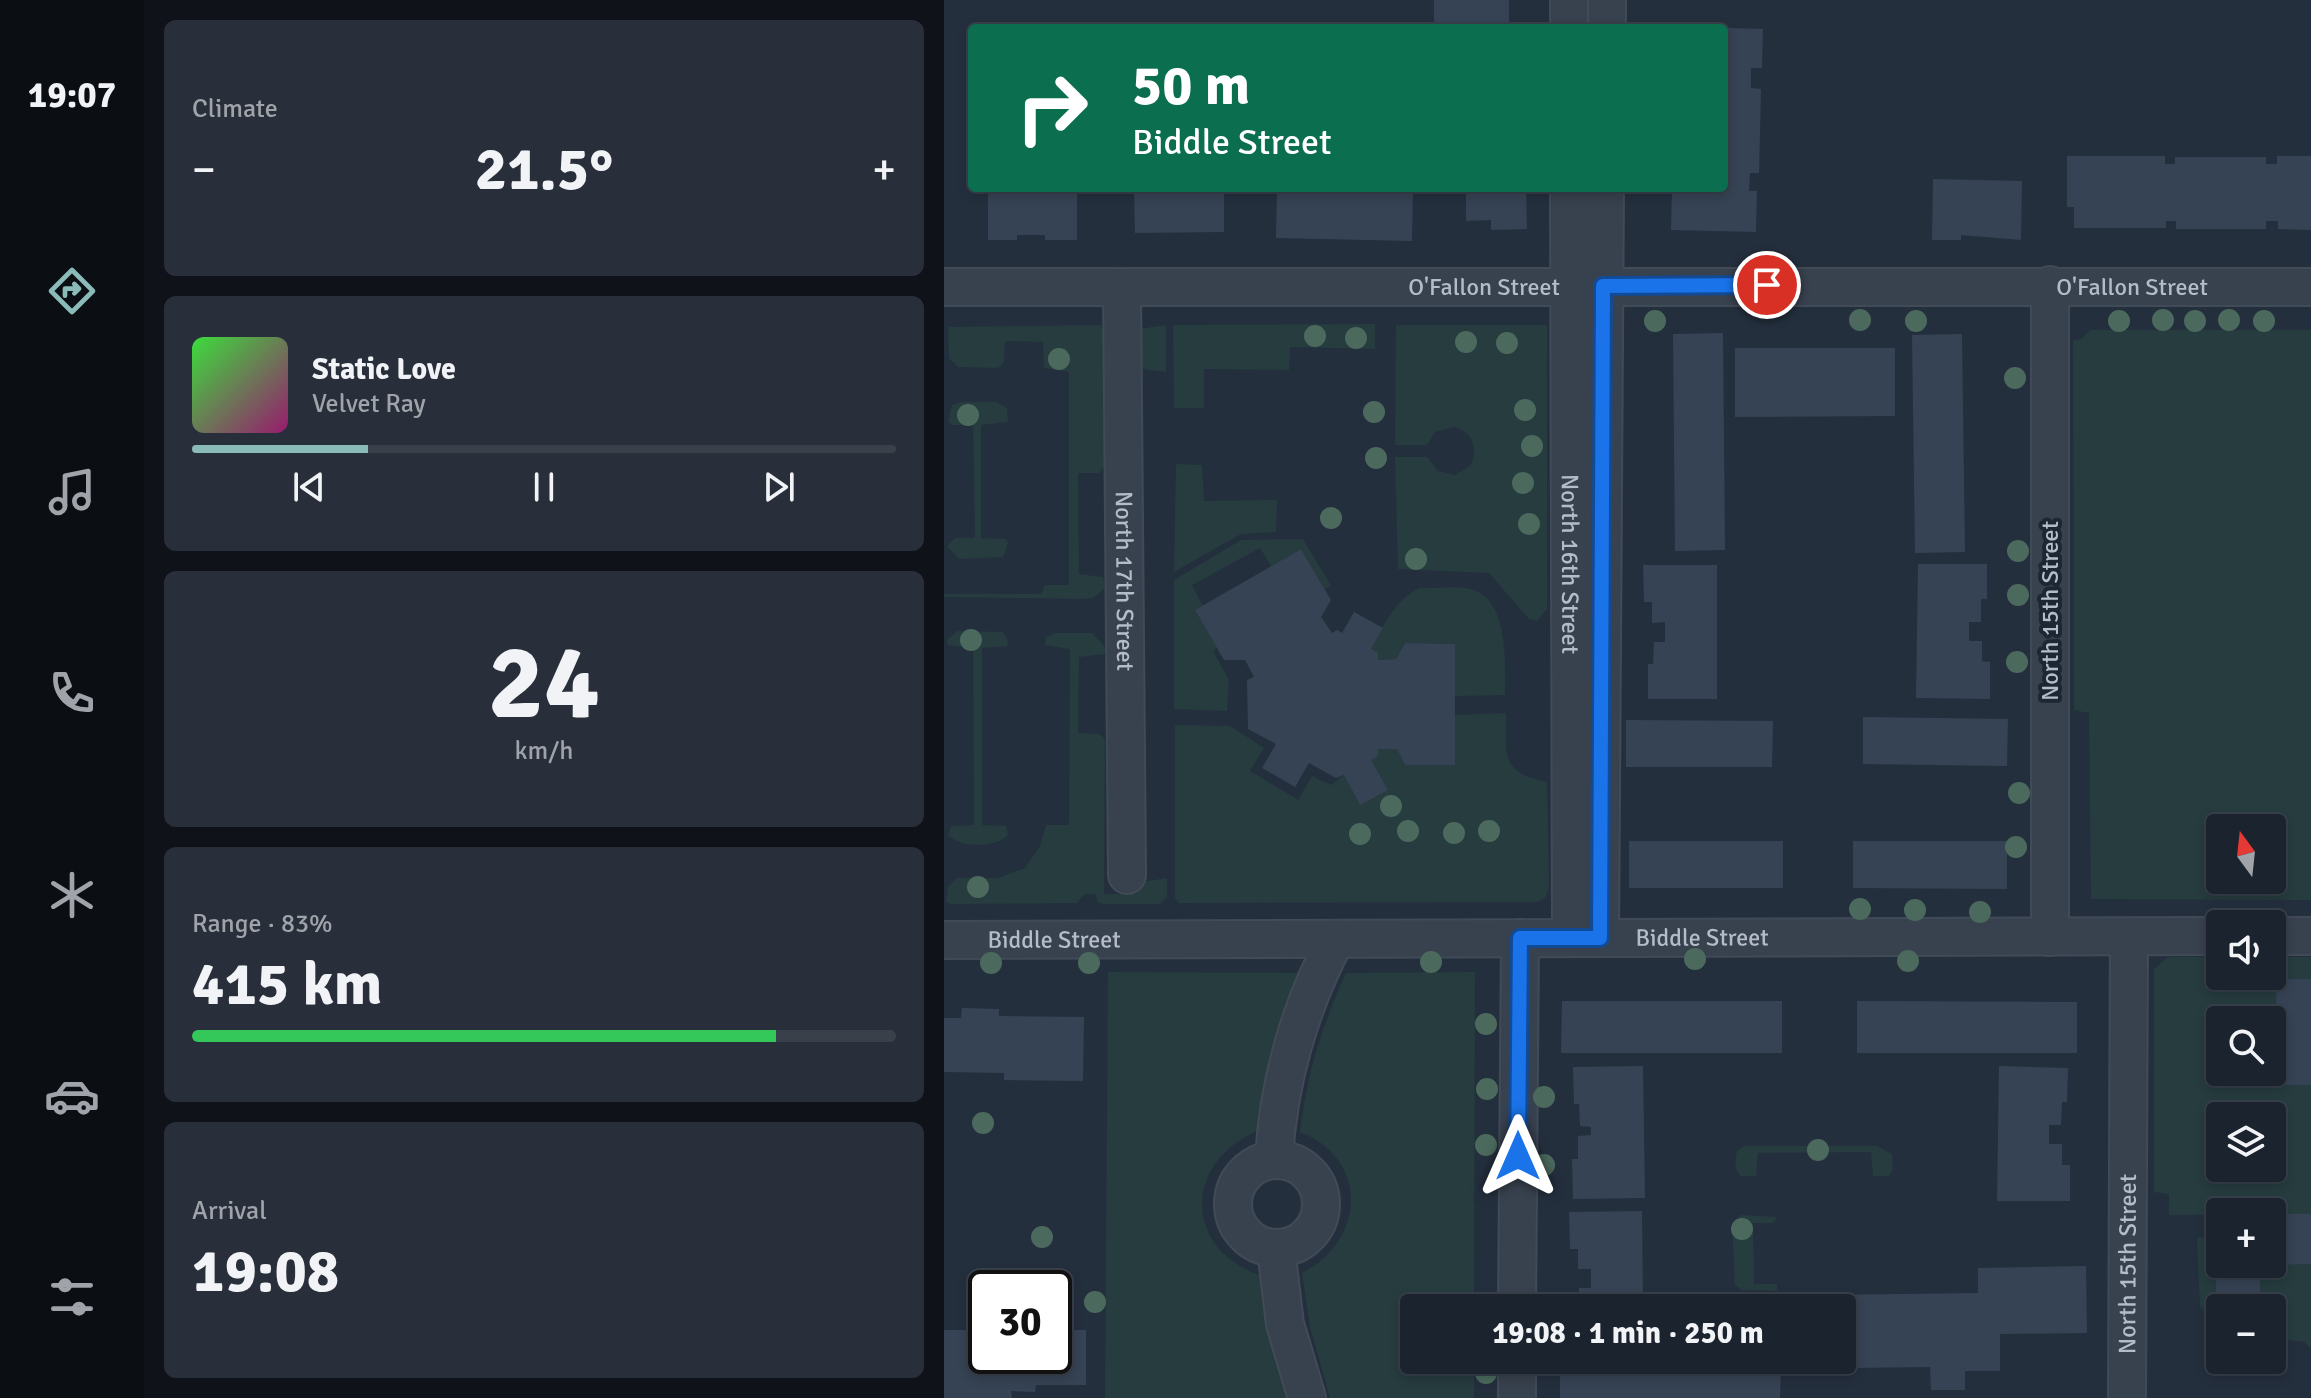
<!DOCTYPE html>
<meta charset="utf-8">
<style>
:root{--surface:#1b232e;--page:#282f3a;--text:#f1f3f6;--muted:#a0a4aa;--line:#39404a;--accent:#8bbbb9}
body{margin:0;font-family:Signika,sans-serif;background:var(--page);color:var(--text);height:100vh;display:flex;flex-direction:column;font-size:30px;white-space:nowrap}
*{box-sizing:border-box;margin:0}
p{font-size:26px;color:var(--muted)}
.icon{flex:none;width:44px;height:44px;fill:none;stroke:currentColor;stroke-width:2;stroke-linecap:round;stroke-linejoin:round}
.map{position:relative;flex:1;overflow:hidden}
.side{display:flex;flex-direction:column;gap:20px;padding:20px;background:#0f1319;width:800px}
.side>*{flex:none}
.guide{position:absolute;left:24px;top:24px;width:760px;height:168px;border-radius:8px;box-shadow:0 4px 12px #0003,0 0 0 2px var(--line);background:#0b6e4f;color:#fff;overflow:hidden}
.needle{width:52px;rotate:345deg}
.tools{position:absolute;left:1262px;top:814px;display:grid;gap:16px}
.tools a{display:grid;place-items:center;width:80px;height:80px;border-radius:8px;background:var(--surface);box-shadow:0 4px 12px #0003,0 0 0 2px var(--line);font-size:40px}
.speed{position:absolute;left:24px;top:1270px;display:flex;gap:16px;font-size:40px;font-weight:700;text-align:center}
.speed>*{display:grid;place-content:center;width:104px;height:104px;border-radius:50%;background:var(--surface);box-shadow:0 4px 12px #0003,0 0 0 2px var(--line);line-height:1}
.speed .limit{border:4px solid #111;border-radius:12px;background:#fff;color:#111}
.pin{position:absolute;display:grid;place-items:center;width:68px;height:68px;color:#fff;margin:-34px;border:4px solid #fff;border-radius:50%;box-shadow:0 2px 8px #0007}
.me{position:absolute;width:88px;margin:-44px;rotate:0deg;stroke-linejoin:round;filter:drop-shadow(0 0 6px #0008)}
.turn{display:flex;align-items:center;gap:28px;height:168px;padding:0 32px;font-size:36px}
.turn .icon{width:104px;height:104px;stroke-width:2.5}
.turn b{display:block;font-size:56px;line-height:68px}
.big{font-size:60px;font-weight:700;line-height:1.1}
.side .widget{flex:1;display:flex;flex-direction:column;justify-content:center;gap:12px;min-width:0;padding:0 28px;border-radius:12px;background:var(--page)}
.side .dial{align-items:center;gap:0}
.dial b{font-size:104px;line-height:1}
.song{display:flex;align-items:center;gap:24px}
.cover{width:96px;height:96px;border-radius:12px;background:linear-gradient(135deg,hsl(120 70% 55%),hsl(320 70% 35%))}
.played{height:8px;border-radius:4px;background:linear-gradient(90deg,var(--accent) 25%,var(--line) 25%)}
.keys{display:flex;justify-content:space-around;direction:ltr}
.heat{display:flex;justify-content:space-between;align-items:center;font-size:44px;direction:ltr}
.charge{height:12px;border-radius:6px;background:linear-gradient(90deg,#34c759 83%,var(--line) 0)}
.trip{position:absolute;left:456px;top:1294px;width:456px;height:80px;border-radius:8px;background:var(--surface);box-shadow:0 4px 12px #0003,0 0 0 2px var(--line);font-weight:700;line-height:80px;text-align:center}
main{display:flex;flex:1;min-height:0}
.menu{display:flex;flex-direction:column;width:144px;justify-content:space-around;align-items:center;background:#0b0e12;color:var(--muted)}
.menu .icon{width:56px;height:56px}
.menu .active{color:var(--accent)}
.menu b{font-size:36px;color:var(--text)}
.map>svg:first-child{display:block}
.green{fill:#263c3f;fill-rule:evenodd}
.building{fill:#364354}
.lines{fill:none;stroke-linecap:round;stroke-linejoin:round}
.minor-casing{stroke:#414a57;stroke-width:40}
.minor{stroke:#38414e;stroke-width:36}
.tree{fill:#4b6a5d}
.route-casing{stroke:#114b97;stroke-width:20}
.route{stroke:#1a73e8;stroke-width:14}
.labels{text-anchor:middle;stroke-width:8;stroke-linejoin:round;paint-order:stroke}
.street-label{font-size:24px;fill:#b4bcc9;stroke:#1d2633}
</style>
<main>
<nav class="menu">
<b>19:07</b>
<svg class="icon active" aria-label="directions" viewBox="0 0 24 24"><path d="M12 3l9 9-9 9-9-9zM9 14v-3h6M13 9l2 2-2 2"/></svg>
<svg class="icon" aria-label="music" viewBox="0 0 24 24"><path d="M9 18V5l10-2v13"/><circle cx="6" cy="18" r="3"/><circle cx="16" cy="16" r="3"/></svg>
<svg class="icon" aria-label="phone" viewBox="0 0 24 24"><path d="M5 4h4l2 5-3 2q2 4 5 5l2-3 5 2v4C11 20 4 13 5 4z"/></svg>
<svg class="icon" aria-label="climate" viewBox="0 0 24 24"><path d="M12 3v18M4 7l16 10M4 17L20 7"/></svg>
<svg class="icon" aria-label="car" viewBox="0 0 24 24"><path d="M5 17H2v-5l4-1 3-4h7l3 4 3 1v5h-3M9 17h6M6 11h13"/><circle cx="7" cy="17" r="2"/><circle cx="17" cy="17" r="2"/></svg>
<svg class="icon" aria-label="filters" viewBox="0 0 24 24"><path d="M4 7h16M4 17h16"/><circle cx="9" cy="7" r="2"/><circle cx="15" cy="17" r="2"/></svg>
</nav>
<section class="side">
<div class="widget"><p>Climate</p>
<div class="heat"><a>−</a><b class="big">21.5°</b><a>+</a></div>
</div>
<div class="widget">
<div class="song"><i class="cover"></i><div><b>Static Love</b><p>Velvet Ray</p></div></div>
<div class="played"></div>
<div class="keys"><svg class="icon" aria-label="previous" viewBox="0 0 24 24"><path d="M18 5L8 12l10 7zM5 5v14"/></svg><svg class="icon" aria-label="pause" viewBox="0 0 24 24"><path d="M8 5v14M16 5v14"/></svg><svg class="icon" aria-label="next" viewBox="0 0 24 24"><path d="M6 5l10 7-10 7zM19 5v14"/></svg></div>
</div>
<div class="widget dial"><b>24</b><p>km/h</p></div>
<div class="widget"><p>Range · 83%</p><b class="big">415 km</b><div class="charge"></div></div>
<div class="widget"><p>Arrival</p><b class="big">19:08</b></div>
</section>
<div class="map">
<svg width="1367" height="1398" viewBox="0 0 1367 1398">
<rect width="100%" height="100%" fill="#242f3e"/>
<path class="green" d="M 431,324 L 431,349 L 346,347 L 345,370 L 260,369 L 260,408 L 230,408 L 229,325 Z
M 157,325 L 160,330 L 161,465 L 155,473 L 134,473 L 135,574 L 159,577 L 161,588 L 149,598 L 138,599 L 0,597 L 0,594 L 97,594 L 101,585 L 125,585 L 125,372 L 100,368 L 99,342 L 61,341 L 60,362 L 54,368 L 14,367 L 5,358 L 4,327 Z
M 222,325 L 222,372 L 199,369 L 194,362 L 195,329 Z
M 452,325 L 603,325 L 603,609 L 593,621 L 585,619 L 545,573 L 454,569 L 451,457 L 483,457 L 494,471 L 511,475 L 526,466 C 535,449 529,432 510,427 L 491,432 L 483,445 L 451,445 Z
M 1146,330 L 1367,330 L 1367,900 L 1147,899 L 1145,713 L 1130,710 L 1129,340 L 1138,339 ZM 1276,828 L 1328,828 L 1328,880 L 1276,880 Z
M 16,402 L 52,402 L 63,408 L 64,422 L 37,425 L 37,538 L 61,539 L 64,543 L 59,557 L 15,559 L 3,546 L 11,538 L 31,538 L 29,425 L 8,425 L 4,421 L 8,405 Z
M 232,464 L 258,465 L 260,501 L 333,500 L 332,532 L 297,534 L 230,572 Z
M 359,539 L 387,586 L 381,589 L 357,549 L 327,566 L 316,548 L 248,585 L 259,606 L 251,610 L 273,648 L 269,651 L 285,680 L 283,711 L 230,709 L 230,580 L 297,540 Z
M 475,588 C 492,589 517,584 532,591 C 565,605 561,666 561,695 L 511,696 L 511,644 L 461,643 L 452,659 L 434,660 L 427,649 C 440,625 450,601 475,588 Z
M 13,631 L 59,632 L 64,641 L 63,646 L 38,648 L 38,825 L 62,826 L 64,835 C 52,848 16,848 4,835 L 7,826 L 30,825 L 29,648 L 4,645 L 3,640 Z
M 112,633 L 148,633 L 161,647 L 161,654 L 135,657 L 134,733 L 156,734 L 161,739 L 160,894 L 192,894 L 197,882 L 223,878 L 223,897 L 216,904 L 159,904 L 154,903 L 151,894 L 140,894 L 133,903 L 6,904 L 2,902 L 4,887 L 13,878 L 54,878 L 81,868 L 96,846 L 102,825 L 125,825 L 126,649 L 101,645 L 102,637 Z
M 562,713 C 562,753 555,773 603,782 L 605,888 L 601,898 L 593,902 L 235,903 L 231,898 L 231,725 L 286,726 L 320,748 L 306,771 L 354,800 L 368,776 L 387,785 L 400,775 L 416,805 L 427,760 L 434,756 L 434,749 L 453,749 L 461,765 L 511,715 Z
M 1224,957 L 1276,957 L 1276,976 L 1328,976 L 1328,957 L 1367,957 L 1367,1214 L 1225,1215 L 1225,1194 L 1210,1192 L 1210,969 ZM 1276,1020 L 1328,1020 L 1328,1072 L 1276,1072 ZM 1276,1116 L 1328,1116 L 1328,1168 L 1276,1168 Z
M 164,972 L 356,973 L 316,1130 C 241,1159 237,1247 315,1275 L 328,1347 L 344,1398 L 161,1398 Z
M 531,972 L 530,1308 L 470,1308 L 470,1360 L 530,1360 L 530,1398 L 386,1398 L 366,1327 L 358,1273 C 421,1241 426,1159 356,1132 C 362,1077 379,1022 402,973 Z
M 800,1146 L 933,1146 L 948,1154 L 949,1169 L 945,1176 L 929,1176 L 927,1152 L 814,1153 L 812,1176 L 796,1176 C 790,1167 791,1161 793,1151 Z
M 797,1215 L 833,1217 L 829,1223 L 809,1223 L 810,1284 L 833,1284 L 833,1291 L 797,1290 L 791,1285 L 788,1223 Z
M 1271,1237 L 1272,1292 L 1315,1292 L 1316,1265 L 1367,1264 L 1367,1348 L 1360,1342 L 1328,1338 L 1328,1308 L 1276,1308 L 1276,1323 L 1256,1307 L 1253,1238 Z"/>
<path class="building" d="M 490,0 L 565,0 L 565,28 L 490,28 Z
M 780,28 L 819,29 L 818,68 L 807,68 L 807,88 L 817,89 L 815,173 L 806,173 L 805,191 L 813,191 L 812,232 L 727,230 L 728,191 L 780,188 Z
M 1123,156 L 1221,156 L 1221,164 L 1231,164 L 1231,157 L 1322,157 L 1322,164 L 1333,164 L 1333,156 L 1367,156 L 1367,230 L 1334,229 L 1334,221 L 1322,221 L 1322,229 L 1232,229 L 1232,221 L 1222,221 L 1222,228 L 1130,228 L 1130,207 L 1123,207 Z
M 989,179 L 1078,181 L 1077,240 L 1017,235 L 1017,240 L 988,240 Z
M 44,188 L 133,188 L 133,240 L 101,240 L 101,235 L 73,235 L 73,240 L 44,240 Z
M 190,188 L 280,188 L 280,232 L 191,233 Z
M 333,188 L 469,188 L 468,241 L 332,238 Z
M 522,188 L 582,188 L 583,229 L 547,230 L 547,220 L 522,221 Z
M 779,333 L 781,550 L 731,551 L 729,334 Z
M 1018,334 L 1021,552 L 971,553 L 968,335 Z
M 791,348 L 951,348 L 951,416 L 791,417 Z
M 357,549 L 387,600 L 377,617 L 388,633 L 393,630 L 398,633 L 410,612 L 439,628 L 427,649 L 434,653 L 434,660 L 452,659 L 461,643 L 511,644 L 511,765 L 461,765 L 453,749 L 434,749 L 434,756 L 427,760 L 444,790 L 416,805 L 400,775 L 392,778 L 365,763 L 351,787 L 318,768 L 332,744 L 304,729 L 303,680 L 310,677 L 301,660 L 280,660 L 251,610 Z
M 974,564 L 1043,564 L 1043,599 L 1037,599 L 1037,622 L 1025,622 L 1025,641 L 1038,641 L 1038,661 L 1046,662 L 1046,699 L 972,698 Z
M 699,565 L 773,565 L 773,699 L 704,699 L 704,664 L 709,664 L 710,642 L 721,642 L 721,622 L 708,623 L 708,602 L 700,602 Z
M 919,717 L 1064,719 L 1063,766 L 919,764 Z
M 682,720 L 829,721 L 828,767 L 682,767 Z
M 685,841 L 839,841 L 839,888 L 685,888 Z
M 909,841 L 1063,841 L 1063,889 L 909,888 Z
M 1332,979 L 1367,979 L 1367,1085 L 1333,1085 Z
M 618,1001 L 838,1001 L 838,1053 L 617,1053 Z
M 913,1001 L 1133,1002 L 1133,1053 L 913,1053 Z
M 18,1008 L 55,1009 L 55,1016 L 140,1017 L 139,1081 L 60,1080 L 60,1073 L 0,1072 L 0,1018 L 17,1018 Z
M 699,1066 L 701,1198 L 629,1199 L 628,1159 L 634,1159 L 634,1136 L 647,1135 L 647,1127 L 636,1126 L 635,1104 L 630,1104 L 629,1067 Z
M 1055,1066 L 1124,1068 L 1123,1102 L 1118,1102 L 1117,1125 L 1105,1125 L 1105,1144 L 1118,1144 L 1118,1165 L 1126,1165 L 1126,1201 L 1053,1201 Z
M 698,1211 L 699,1308 L 635,1308 L 635,1288 L 647,1288 L 647,1269 L 634,1269 L 634,1249 L 626,1249 L 625,1212 Z
M 1271,1214 L 1276,1214 L 1276,1264 L 1316,1264 L 1316,1292 L 1272,1293 Z
M 1328,1214 L 1367,1214 L 1367,1264 L 1328,1265 Z
M 1142,1266 L 1143,1333 L 1056,1334 L 1056,1371 L 1021,1371 L 1021,1390 L 987,1390 L 986,1367 L 906,1368 L 906,1344 L 898,1344 L 898,1308 L 883,1308 L 883,1295 L 1034,1293 L 1034,1268 Z
M 0,1330 L 42,1330 L 42,1356 L 110,1356 L 110,1330 L 142,1330 L 142,1385 L 92,1385 L 91,1392 L 67,1391 L 68,1398 L 0,1398 Z
M 616,1367 L 837,1367 L 836,1398 L 616,1398 Z"/>
<g class="lines">
<g class="minor-casing">
<g id="minor">
<path d="M 625,0 L 625,28"/>
<path d="M 663,28 L 663,0"/>
<path id="s1" d="M 625,188 L 627,938"/>
<path id="s2" d="M 0,287 L 1367,287"/>
<path id="s3" d="M 178,287 L 183,875"/>
<path d="M 1328,936 L 1367,936"/>
<path d="M 1106,937 L 1106,285"/>
<path d="M 656,938 L 661,188"/>
<path id="s4" d="M 0,940 L 1276,936"/>
<path d="M 330,1159 C 334,1083 356,1006 392,939"/>
<circle cx="333" cy="1204" r="44"/>
<path d="M 332,1249 L 341,1324 L 363,1398"/>
<path d="M 573,1308 L 576,938"/>
<path d="M 573,1398 L 573,1360"/>
<path id="s5" d="M 1183,1398 L 1185,937"/>
</g>
</g>
<use href="#minor" class="minor"/>
</g>
<g class="tree">
<circle cx="916" cy="320" r="11"/>
<circle cx="1219" cy="320" r="11"/>
<circle cx="1285" cy="320" r="11"/>
<circle cx="711" cy="321" r="11"/>
<circle cx="972" cy="321" r="11"/>
<circle cx="1175" cy="321" r="11"/>
<circle cx="1251" cy="321" r="11"/>
<circle cx="1320" cy="321" r="11"/>
<circle cx="371" cy="336" r="11"/>
<circle cx="412" cy="338" r="11"/>
<circle cx="522" cy="342" r="11"/>
<circle cx="563" cy="343" r="11"/>
<circle cx="115" cy="359" r="11"/>
<circle cx="1071" cy="378" r="11"/>
<circle cx="581" cy="410" r="11"/>
<circle cx="430" cy="412" r="11"/>
<circle cx="24" cy="415" r="11"/>
<circle cx="588" cy="446" r="11"/>
<circle cx="432" cy="458" r="11"/>
<circle cx="579" cy="483" r="11"/>
<circle cx="387" cy="518" r="11"/>
<circle cx="585" cy="524" r="11"/>
<circle cx="1074" cy="551" r="11"/>
<circle cx="472" cy="559" r="11"/>
<circle cx="1074" cy="595" r="11"/>
<circle cx="27" cy="640" r="11"/>
<circle cx="1073" cy="662" r="11"/>
<circle cx="1075" cy="793" r="11"/>
<circle cx="447" cy="806" r="11"/>
<circle cx="464" cy="831" r="11"/>
<circle cx="545" cy="831" r="11"/>
<circle cx="510" cy="833" r="11"/>
<circle cx="416" cy="834" r="11"/>
<circle cx="1072" cy="847" r="11"/>
<circle cx="34" cy="887" r="11"/>
<circle cx="916" cy="909" r="11"/>
<circle cx="971" cy="910" r="11"/>
<circle cx="1036" cy="912" r="11"/>
<circle cx="751" cy="959" r="11"/>
<circle cx="964" cy="961" r="11"/>
<circle cx="487" cy="962" r="11"/>
<circle cx="47" cy="963" r="11"/>
<circle cx="145" cy="963" r="11"/>
<circle cx="542" cy="1024" r="11"/>
<circle cx="543" cy="1089" r="11"/>
<circle cx="600" cy="1097" r="11"/>
<circle cx="39" cy="1123" r="11"/>
<circle cx="542" cy="1145" r="11"/>
<circle cx="874" cy="1150" r="11"/>
<circle cx="600" cy="1165" r="11"/>
<circle cx="798" cy="1229" r="11"/>
<circle cx="98" cy="1237" r="11"/>
<circle cx="151" cy="1302" r="11"/>
<circle cx="542" cy="1373" r="11"/>
</g>
<g class="lines">
<g class="route-casing">
<path id="route" d="M 574,1156 L 576,938 L 656,938 L 659,286 L 823,285"/>
</g>
<use href="#route" class="route"/>
</g>
<g class="labels">
<g class="street-label">
<text dy="8" stroke="none"><textPath href="#s2" startOffset="540">O'Fallon Street</textPath></text>
<text dy="8" stroke="none"><textPath href="#s2" startOffset="1188">O'Fallon Street</textPath></text>
<text dy="8" stroke="none"><textPath href="#s1" startOffset="376">North 16th Street</textPath></text>
<text dy="8" stroke="none"><textPath href="#s3" startOffset="294">North 17th Street</textPath></text>
<text transform="translate(1106 611) rotate(-90)" y="8">North 15th Street</text>
<text dy="8" stroke="none"><textPath href="#s4" startOffset="758">Biddle Street</textPath></text>
<text dy="8" stroke="none"><textPath href="#s4" startOffset="110">Biddle Street</textPath></text>
<text dy="8" stroke="none"><textPath href="#s5" startOffset="134">North 15th Street</textPath></text>
</g>
</g>
</svg>
<div class="tools">
<a><svg class="needle" viewBox="-14 -14 28 28"><path d="M0-13l5 13h-10z" fill="#e53935"/><path d="M0 13l5-13h-10z" fill="#a0a4aa"/></svg></a>
<a><svg class="icon" aria-label="sound" viewBox="0 0 24 24"><path d="M4 9h4l5-4v14l-5-4H4zM17 9q2 3 0 6"/></svg></a>
<a><svg class="icon" aria-label="search" viewBox="0 0 24 24"><circle cx="10" cy="10" r="6"/><path d="M15 15l6 6"/></svg></a>
<a><svg class="icon" aria-label="layers" viewBox="0 0 24 24"><path d="M12 4l9 5-9 5-9-5zM3 14l9 5 9-5"/></svg></a>
<a>+</a>
<a>−</a>
</div>
<div class="speed"><div class="limit">30</div></div>
<div class="pin" style="left:823px;top:285px;background:#d93025"><svg class="icon" aria-label="arrive" viewBox="0 0 24 24"><path d="M6 21V4h12l-3 4 3 4H6"/></svg></div>
<svg class="me" style="left:574px;top:1156px" viewBox="-20 -20 40 40"><path d="M0-17L14 15 0 8-14 15z" fill="#1a73e8" stroke="#fff" stroke-width="4"/></svg>
<div class="trip">19:08 · 1 min · 250 m</div>
<div class="guide">
<div class="turn"><svg class="icon" aria-label="right" viewBox="0 0 24 24"><path d="M7 20v-9h11M14 6l5 5-5 5"/></svg><div><b>50 m</b>Biddle Street</div></div>
</div>
</div>
</main>
